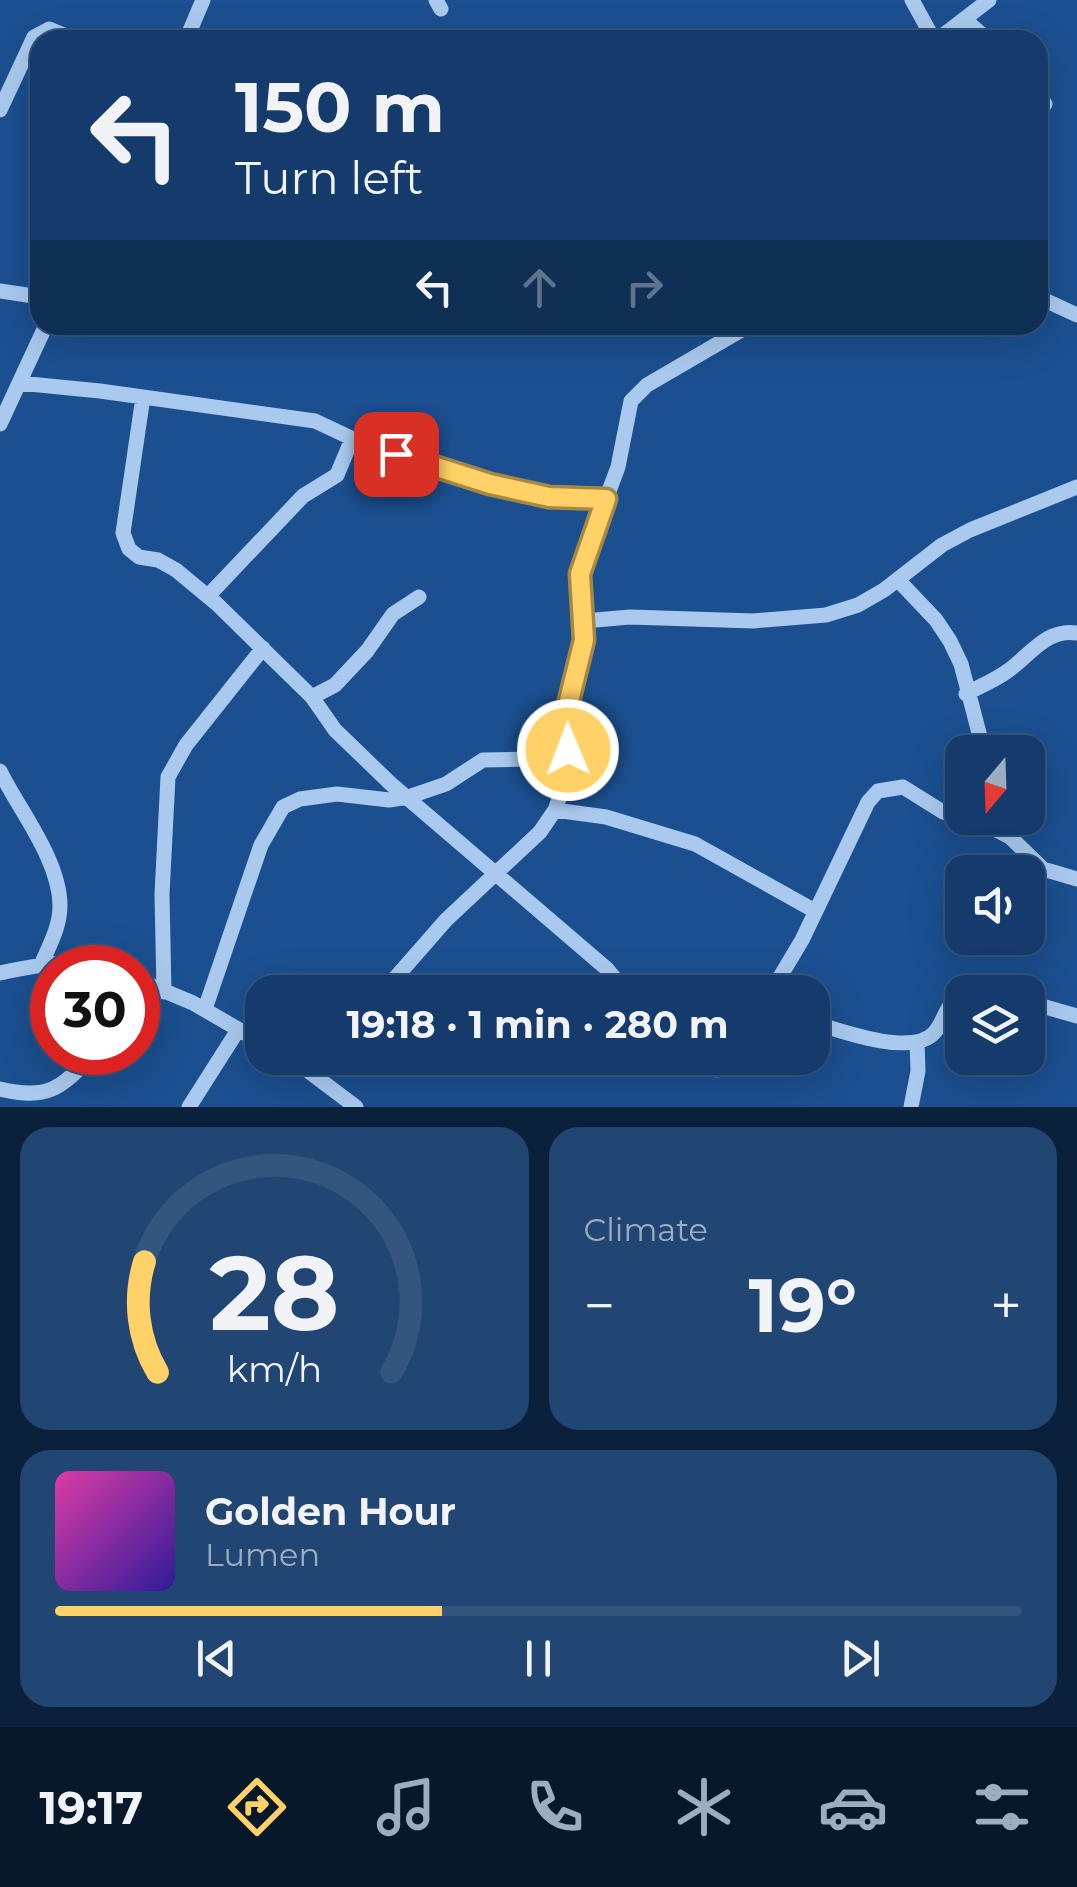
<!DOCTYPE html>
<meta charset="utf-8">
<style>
:root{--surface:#143b6b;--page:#214673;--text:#f1f3f6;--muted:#9dadc1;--line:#33557e;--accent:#ffd166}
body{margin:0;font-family:Montserrat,sans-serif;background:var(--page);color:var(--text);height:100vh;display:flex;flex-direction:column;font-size:38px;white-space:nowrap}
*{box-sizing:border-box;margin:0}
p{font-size:32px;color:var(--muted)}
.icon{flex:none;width:55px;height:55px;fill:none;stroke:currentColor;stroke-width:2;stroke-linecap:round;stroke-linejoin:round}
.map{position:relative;height:1107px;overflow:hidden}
.panel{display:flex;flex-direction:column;gap:20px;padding:20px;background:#0b203b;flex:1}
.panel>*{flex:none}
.banner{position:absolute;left:30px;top:30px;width:1018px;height:305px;border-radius:30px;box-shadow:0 10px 40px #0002,0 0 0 2px var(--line);background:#143b6b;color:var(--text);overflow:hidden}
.needle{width:65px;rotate:199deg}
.controls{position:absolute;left:945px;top:735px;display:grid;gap:20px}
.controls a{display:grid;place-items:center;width:100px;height:100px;border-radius:20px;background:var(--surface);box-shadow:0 10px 40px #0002,0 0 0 2px var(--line);font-size:50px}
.speed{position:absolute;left:30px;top:945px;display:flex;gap:20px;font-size:50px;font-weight:700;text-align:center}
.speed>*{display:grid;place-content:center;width:130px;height:130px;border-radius:50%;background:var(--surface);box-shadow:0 10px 40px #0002,0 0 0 2px var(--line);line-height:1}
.speed .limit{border:15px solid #d22;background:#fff;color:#111}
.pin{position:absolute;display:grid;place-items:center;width:85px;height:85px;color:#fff;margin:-42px;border-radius:20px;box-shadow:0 5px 15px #0006}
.me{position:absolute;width:110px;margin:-55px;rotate:359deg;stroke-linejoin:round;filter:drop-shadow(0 0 8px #0008)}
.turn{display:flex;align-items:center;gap:35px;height:210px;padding:0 40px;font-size:45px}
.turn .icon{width:130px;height:130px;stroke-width:2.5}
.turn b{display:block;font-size:70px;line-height:85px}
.lanes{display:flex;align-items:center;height:95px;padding:0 40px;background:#0003;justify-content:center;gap:50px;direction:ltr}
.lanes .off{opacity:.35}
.big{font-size:75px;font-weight:700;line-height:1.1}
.panel .card{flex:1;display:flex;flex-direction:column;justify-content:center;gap:15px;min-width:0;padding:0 35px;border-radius:30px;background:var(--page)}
.panel .dial{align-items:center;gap:0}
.dial svg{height:260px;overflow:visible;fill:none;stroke:var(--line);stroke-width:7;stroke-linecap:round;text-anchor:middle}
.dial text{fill:var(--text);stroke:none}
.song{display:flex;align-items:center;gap:30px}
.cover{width:120px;height:120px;border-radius:15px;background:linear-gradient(135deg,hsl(320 70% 55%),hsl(250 70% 35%))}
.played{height:10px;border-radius:5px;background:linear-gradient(90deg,var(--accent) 40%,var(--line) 40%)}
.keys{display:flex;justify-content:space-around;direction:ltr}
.heat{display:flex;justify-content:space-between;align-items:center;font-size:55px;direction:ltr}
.panel .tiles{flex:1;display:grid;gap:20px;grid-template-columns:1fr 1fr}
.card:last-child{grid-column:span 2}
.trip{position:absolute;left:245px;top:975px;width:585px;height:100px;border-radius:30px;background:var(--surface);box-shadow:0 10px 40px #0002,0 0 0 2px var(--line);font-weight:700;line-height:100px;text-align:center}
.menu{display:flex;height:160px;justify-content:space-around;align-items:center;background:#08182b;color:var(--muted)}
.menu .icon{width:70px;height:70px}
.menu .active{color:var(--accent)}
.menu b{font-size:45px;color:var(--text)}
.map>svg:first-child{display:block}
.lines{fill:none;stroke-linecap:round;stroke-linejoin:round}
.minor{stroke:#a9c9ee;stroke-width:15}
.route-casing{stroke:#a68842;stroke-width:25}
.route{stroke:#ffd166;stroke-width:18}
</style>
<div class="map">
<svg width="1077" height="1107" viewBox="0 0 1077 1107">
<rect width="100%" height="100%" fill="#1b4f8f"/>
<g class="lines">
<path class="minor" d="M 436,0 L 441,9
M 912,0 L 934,40
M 964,19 L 988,40
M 186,40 L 203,0
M 937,40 L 989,0
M 1038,95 L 1045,104
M 0,110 L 34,37 L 49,29 L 76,40
M 0,291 L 40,297
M 1038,297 L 1077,315
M 378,325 L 382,326
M 19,383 L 100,391 L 315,421 L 364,444 L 490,484 L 549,497 L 607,499
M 143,397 L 123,533 L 129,549 L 139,557 L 158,560 L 176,570 L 217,604 L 312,697 L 335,730 L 391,784 L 607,969 L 626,992
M 0,424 L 46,325
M 899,581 L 936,620 L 950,641 L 961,664 L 984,752
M 208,596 L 303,496 L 337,475 L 352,439
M 584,621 L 630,617 L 753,621 L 826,615 L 858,605 L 884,590 L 942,545 L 970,530 L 1077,487
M 966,694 C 980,686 996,680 1009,670 C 1031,654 1047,628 1077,633
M 312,697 L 335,685 L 367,651 L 393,614 L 419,597
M 0,771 C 19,810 60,860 60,906 C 60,927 49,946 41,965
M 555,810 L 606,817 L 695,844 L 815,911
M 977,820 L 1010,837 L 1043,869 L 1077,879
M 0,973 C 34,966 74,957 108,968
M 138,980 L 193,1003 L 262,1043
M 164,992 L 162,894 L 168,777 L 186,745 L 263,648
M 383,992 L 446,920 L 540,832 L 555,810 L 571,765 L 564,732 L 568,698 L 583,640 L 580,586 L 582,563 L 618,467 L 631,401 L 647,385 L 750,325
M 771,992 L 802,940 L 868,802 L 878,791 L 903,787 L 943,812 L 962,817
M 973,992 L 990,992
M 1028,1002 L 1077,1016
M 138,1004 L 150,986
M 205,1009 L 261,845 L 283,807 L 300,799 L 337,794 L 389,800 L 408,797 L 446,784 L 483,760 L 571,758
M 812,1022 C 840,1031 912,1057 934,1033 C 946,1020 944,1004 962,997
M 291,1058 L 356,1107
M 690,1058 C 706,1069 723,1078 736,1058
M 0,1089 C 51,1101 61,1087 96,1052
M 189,1107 L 238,1030
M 911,1107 L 918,1071 L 917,1042"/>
</g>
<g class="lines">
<g class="route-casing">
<path id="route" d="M 396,454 L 490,484 L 549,497 L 606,499 L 580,574 L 584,640 L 564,721 L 568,750"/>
</g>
<use href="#route" class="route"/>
</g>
</svg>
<div class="controls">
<a><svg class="needle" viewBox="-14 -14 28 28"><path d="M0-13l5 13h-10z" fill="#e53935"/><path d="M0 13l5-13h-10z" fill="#9dadc1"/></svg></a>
<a><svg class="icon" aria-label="sound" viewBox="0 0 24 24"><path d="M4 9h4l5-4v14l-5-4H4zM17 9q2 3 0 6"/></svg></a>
<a><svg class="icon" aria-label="layers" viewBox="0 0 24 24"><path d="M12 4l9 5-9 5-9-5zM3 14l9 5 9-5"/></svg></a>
</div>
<div class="speed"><div class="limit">30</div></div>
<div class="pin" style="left:396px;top:454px;background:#d93025"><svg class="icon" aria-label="arrive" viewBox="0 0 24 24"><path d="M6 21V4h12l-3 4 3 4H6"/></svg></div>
<svg class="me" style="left:568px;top:750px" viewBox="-20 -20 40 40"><circle r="17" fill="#ffd166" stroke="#fff" stroke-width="3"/><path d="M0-11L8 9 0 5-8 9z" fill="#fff"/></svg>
<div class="trip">19:18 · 1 min · 280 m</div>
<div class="banner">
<div class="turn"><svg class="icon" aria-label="left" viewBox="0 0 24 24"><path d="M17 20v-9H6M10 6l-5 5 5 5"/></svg><div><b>150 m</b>Turn left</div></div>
<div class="lanes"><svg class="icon" aria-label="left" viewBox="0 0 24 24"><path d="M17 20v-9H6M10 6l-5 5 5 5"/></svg><svg class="icon off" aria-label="ahead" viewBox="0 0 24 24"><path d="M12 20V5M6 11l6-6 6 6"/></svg><svg class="icon off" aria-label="right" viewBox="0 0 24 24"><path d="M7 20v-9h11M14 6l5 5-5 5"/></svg></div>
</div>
</div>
<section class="panel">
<div class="tiles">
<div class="card dial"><svg viewBox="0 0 100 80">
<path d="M14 69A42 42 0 1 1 86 69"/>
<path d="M14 69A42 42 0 0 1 10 35" stroke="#ffd166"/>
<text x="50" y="56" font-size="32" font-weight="700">28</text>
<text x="50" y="72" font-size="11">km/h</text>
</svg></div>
<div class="card"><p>Climate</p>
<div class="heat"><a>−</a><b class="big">19°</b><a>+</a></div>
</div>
<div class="card">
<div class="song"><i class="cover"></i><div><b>Golden Hour</b><p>Lumen</p></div></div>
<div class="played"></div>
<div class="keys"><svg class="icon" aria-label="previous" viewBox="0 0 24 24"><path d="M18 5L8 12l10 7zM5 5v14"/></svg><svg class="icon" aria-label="pause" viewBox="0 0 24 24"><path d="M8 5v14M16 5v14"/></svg><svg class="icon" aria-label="next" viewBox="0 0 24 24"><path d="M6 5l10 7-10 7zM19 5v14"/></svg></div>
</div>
</div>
</section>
<nav class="menu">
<b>19:17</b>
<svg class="icon active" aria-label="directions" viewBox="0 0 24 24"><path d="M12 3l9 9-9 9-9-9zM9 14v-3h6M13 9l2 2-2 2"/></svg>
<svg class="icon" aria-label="music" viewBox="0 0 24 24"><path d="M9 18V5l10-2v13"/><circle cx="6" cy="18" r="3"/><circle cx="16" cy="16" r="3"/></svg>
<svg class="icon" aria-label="phone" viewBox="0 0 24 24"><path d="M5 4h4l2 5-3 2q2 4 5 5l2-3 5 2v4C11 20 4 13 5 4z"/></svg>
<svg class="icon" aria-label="climate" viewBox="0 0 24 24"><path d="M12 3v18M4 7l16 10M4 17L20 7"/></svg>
<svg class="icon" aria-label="car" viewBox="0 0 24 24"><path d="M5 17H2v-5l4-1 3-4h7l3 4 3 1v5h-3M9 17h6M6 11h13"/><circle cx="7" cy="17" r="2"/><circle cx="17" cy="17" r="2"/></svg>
<svg class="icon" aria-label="filters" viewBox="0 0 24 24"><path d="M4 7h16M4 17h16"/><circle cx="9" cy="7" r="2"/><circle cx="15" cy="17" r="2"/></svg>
</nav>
